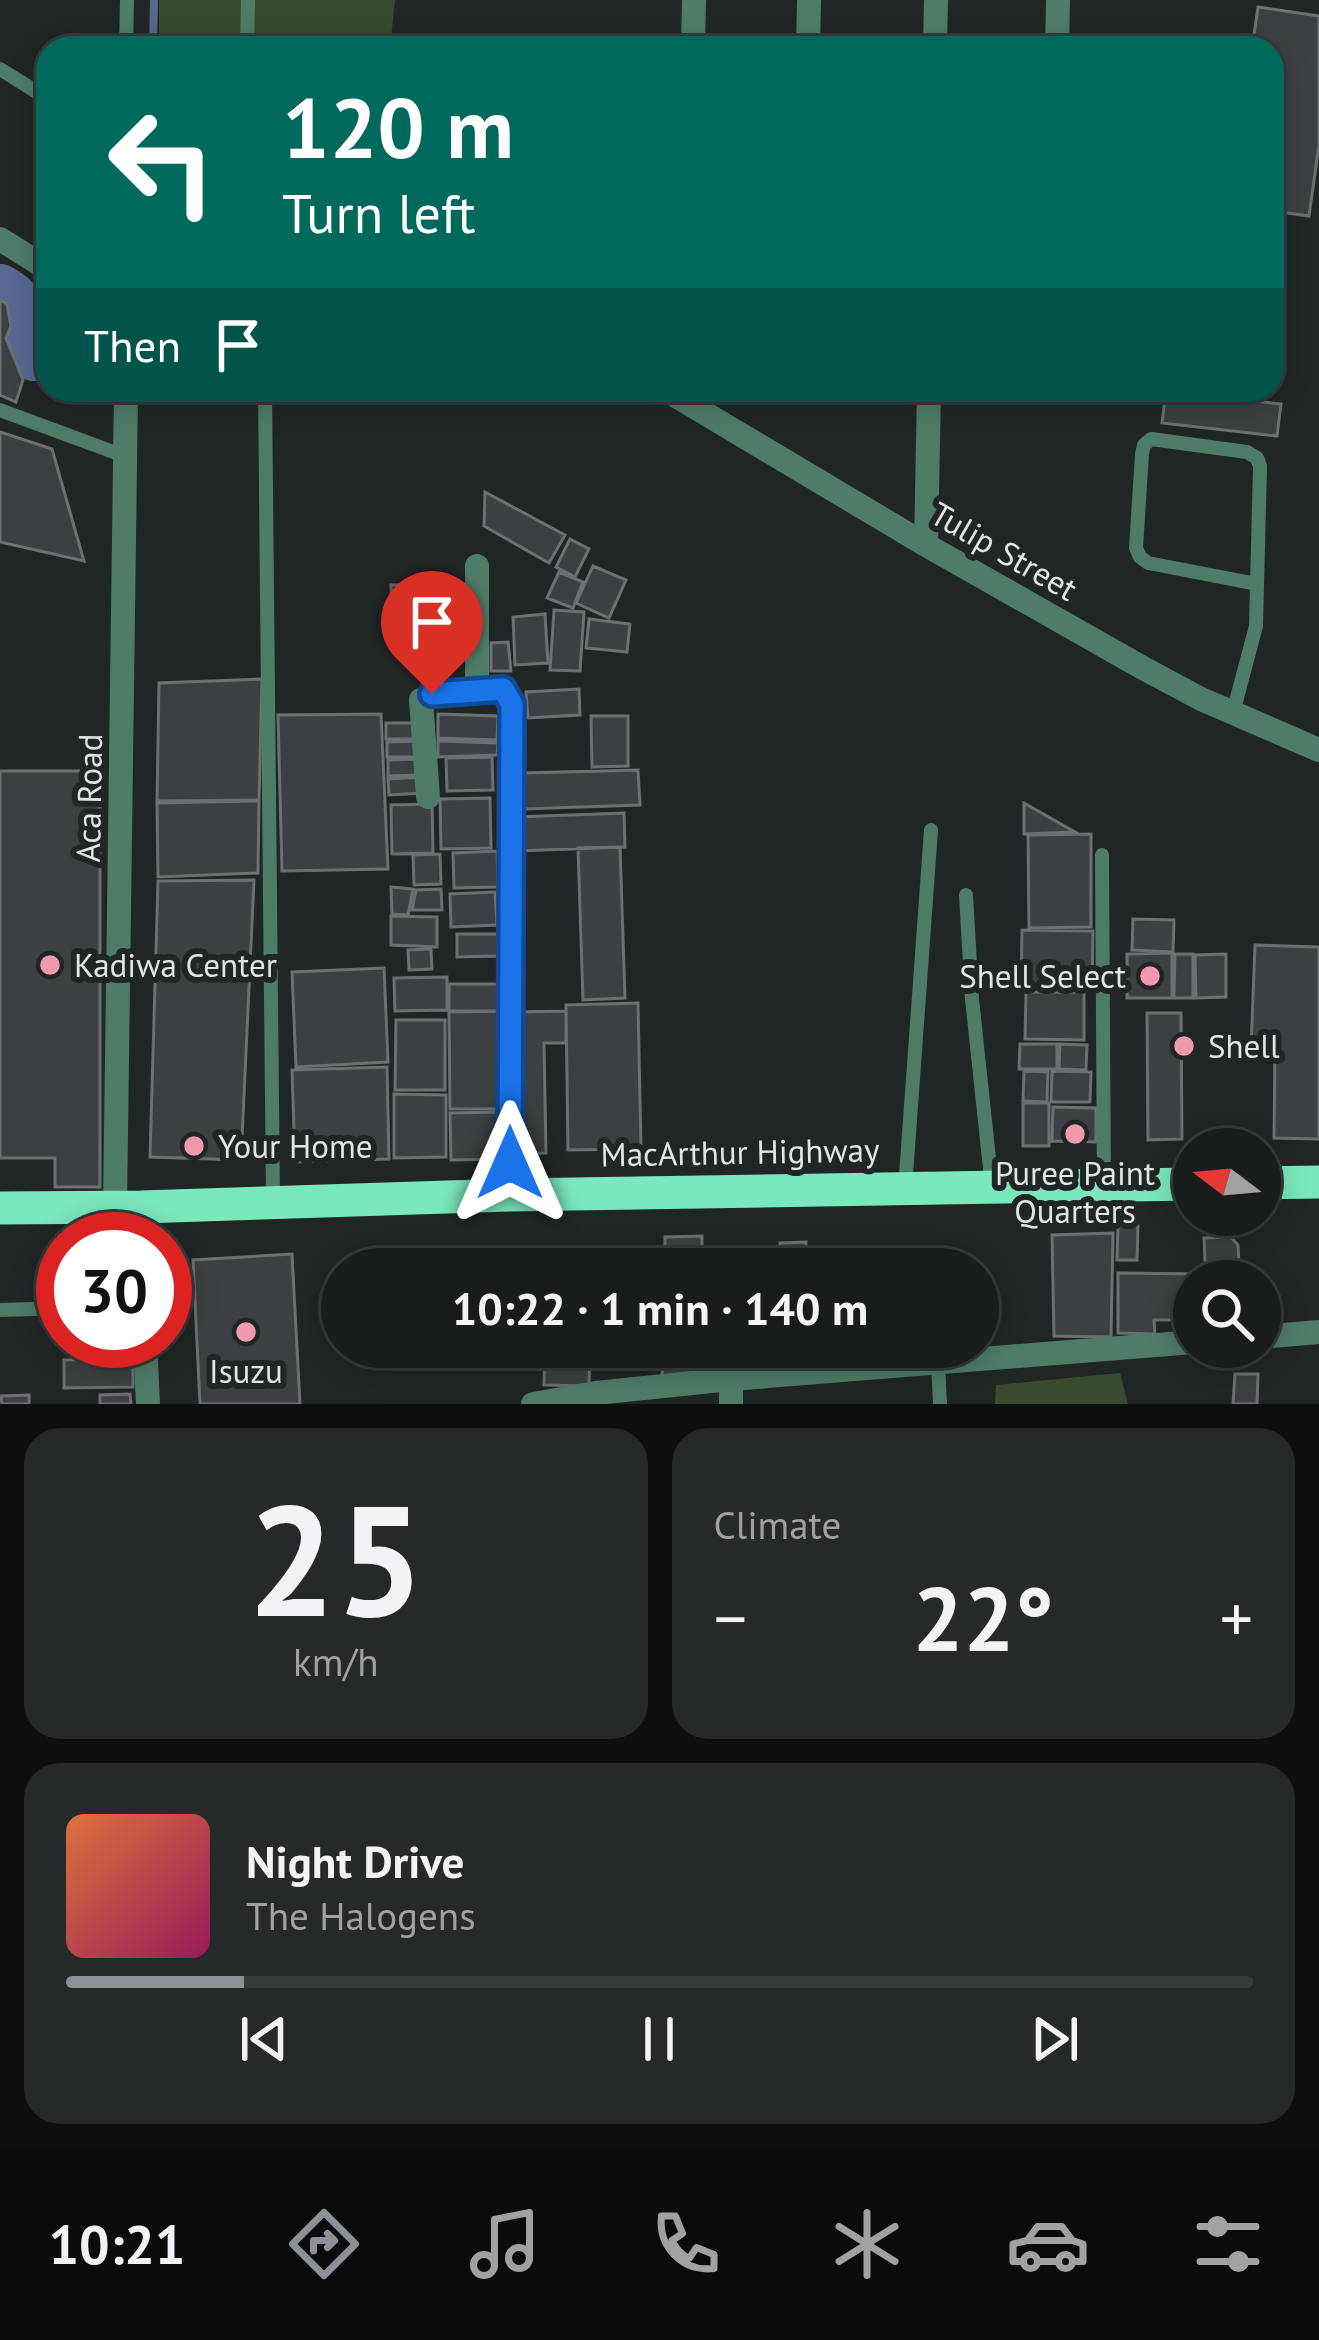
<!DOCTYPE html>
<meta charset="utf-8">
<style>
:root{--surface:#181c1c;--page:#252929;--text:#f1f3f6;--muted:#9fa1a3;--line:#363a3b;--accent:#8c9099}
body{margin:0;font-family:"PT Sans",sans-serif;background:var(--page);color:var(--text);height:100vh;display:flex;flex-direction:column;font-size:45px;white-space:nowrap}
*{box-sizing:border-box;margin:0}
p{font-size:39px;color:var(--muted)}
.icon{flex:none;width:66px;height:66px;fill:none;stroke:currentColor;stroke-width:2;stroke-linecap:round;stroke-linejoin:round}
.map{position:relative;height:1404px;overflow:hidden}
.sheet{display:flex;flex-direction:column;gap:24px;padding:24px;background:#0d0f0f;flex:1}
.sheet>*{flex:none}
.hud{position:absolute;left:36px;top:36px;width:1248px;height:366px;border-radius:36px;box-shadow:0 6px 30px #0003,0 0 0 3px var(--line);background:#00695c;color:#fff;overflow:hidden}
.needle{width:78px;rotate:286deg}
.controls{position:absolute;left:1173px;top:1128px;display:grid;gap:24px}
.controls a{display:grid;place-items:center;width:108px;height:108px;border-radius:50%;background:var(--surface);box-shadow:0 6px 30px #0003,0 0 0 3px var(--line);font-size:60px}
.speed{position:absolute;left:36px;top:1212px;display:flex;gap:24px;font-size:60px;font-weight:700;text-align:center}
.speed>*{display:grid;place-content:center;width:156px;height:156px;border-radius:50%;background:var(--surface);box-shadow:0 6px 30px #0003,0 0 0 3px var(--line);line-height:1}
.speed .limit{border:18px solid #d22;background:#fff;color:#111}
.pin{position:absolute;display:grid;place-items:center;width:102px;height:102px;color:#fff;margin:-123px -51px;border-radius:50% 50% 50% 0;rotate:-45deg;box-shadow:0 0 12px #0007}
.pin .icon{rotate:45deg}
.me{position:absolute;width:132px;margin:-66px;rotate:0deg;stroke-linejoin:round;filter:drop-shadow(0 0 9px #0008)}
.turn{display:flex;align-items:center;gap:42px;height:252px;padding:0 48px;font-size:54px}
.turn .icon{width:156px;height:156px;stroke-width:2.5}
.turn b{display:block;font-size:84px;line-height:102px}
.then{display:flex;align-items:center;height:114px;padding:0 48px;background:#0003;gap:24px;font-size:45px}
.big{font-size:90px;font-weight:600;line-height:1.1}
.sheet .tile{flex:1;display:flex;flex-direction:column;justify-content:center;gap:18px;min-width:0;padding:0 42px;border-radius:36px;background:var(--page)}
.sheet .dial{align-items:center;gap:0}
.dial b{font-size:156px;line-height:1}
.song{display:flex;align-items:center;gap:36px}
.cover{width:144px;height:144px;border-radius:18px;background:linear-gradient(135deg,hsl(20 70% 55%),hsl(330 70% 35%))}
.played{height:12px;border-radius:6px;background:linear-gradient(90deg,var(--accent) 15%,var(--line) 15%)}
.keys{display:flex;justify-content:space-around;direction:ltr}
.heat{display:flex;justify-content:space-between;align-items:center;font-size:66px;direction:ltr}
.sheet .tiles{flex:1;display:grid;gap:24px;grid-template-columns:1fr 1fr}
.tile:last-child{grid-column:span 2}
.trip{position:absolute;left:321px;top:1248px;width:678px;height:120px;border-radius:60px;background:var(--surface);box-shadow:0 6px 30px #0003,0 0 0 3px var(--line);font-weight:600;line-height:120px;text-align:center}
.dock{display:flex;height:192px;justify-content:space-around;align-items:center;background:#0a0b0b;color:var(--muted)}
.dock .icon{width:84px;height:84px}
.dock .active{color:var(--accent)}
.dock b{font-size:54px;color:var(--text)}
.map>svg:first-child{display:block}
.green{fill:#394b2c}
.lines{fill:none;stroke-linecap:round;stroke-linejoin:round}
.stream{stroke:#566992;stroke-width:8}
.river{stroke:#566992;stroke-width:48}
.building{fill:#3c4042;stroke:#6c7073;stroke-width:3}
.service{stroke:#4f7c69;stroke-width:14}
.minor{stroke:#4f7c69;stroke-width:24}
.trunk{stroke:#7ae7bc;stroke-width:33}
.route-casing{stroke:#114b97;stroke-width:30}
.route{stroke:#1a73e8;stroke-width:21}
.poi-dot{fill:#f29aad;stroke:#202525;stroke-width:4.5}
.labels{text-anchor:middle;stroke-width:12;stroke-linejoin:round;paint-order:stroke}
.street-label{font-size:33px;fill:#e2e5e6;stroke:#202525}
.poi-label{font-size:33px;fill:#e2e5e6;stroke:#202525;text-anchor:start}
</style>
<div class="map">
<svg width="1319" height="1404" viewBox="0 0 1319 1404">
<rect width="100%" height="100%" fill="#202525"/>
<path class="green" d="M 159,0 L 395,0 L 390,48 L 159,48 Z
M 1120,1373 L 1128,1404 L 995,1404 L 996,1385 Z"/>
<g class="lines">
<path class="stream" d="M 153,48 L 154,0
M 16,297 L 31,289"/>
<path class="river" d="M 0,288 C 29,303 30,326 34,357"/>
</g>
<path class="building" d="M 1258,7 L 1319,16 L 1319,145 L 1309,216 L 1272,211 L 1272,48 L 1252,48 Z
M 0,300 L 7,304 L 11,326 L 6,338 L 23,380 L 16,402 L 0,395 Z
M 1166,390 L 1281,404 L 1277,436 L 1162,423 Z
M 0,432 L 52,449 L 84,561 L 0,542 Z
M 485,492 L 565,535 L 549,563 L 484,526 Z
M 570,539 L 589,549 L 575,577 L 556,567 Z
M 593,566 L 626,580 L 609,618 L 576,603 Z
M 559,572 L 583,582 L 573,608 L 547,598 Z
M 453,583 L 455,650 L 401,652 L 400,626 L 392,626 L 391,585 Z
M 554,610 L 584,612 L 580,671 L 550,670 Z
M 545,614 L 548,663 L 515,665 L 513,617 Z
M 589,619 L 630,624 L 627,652 L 586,648 Z
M 508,642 L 511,671 L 491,671 L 491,643 Z
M 262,679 L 259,800 L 157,801 L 159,683 Z
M 579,689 L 580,715 L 528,718 L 526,692 Z
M 381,714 L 388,869 L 282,871 L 278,715 Z
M 438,714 L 498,716 L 497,740 L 438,738 Z
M 591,716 L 628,716 L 628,766 L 592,767 Z
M 386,723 L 419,723 L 419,739 L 386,739 Z
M 418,741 L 419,757 L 387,757 L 387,742 Z
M 438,741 L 498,743 L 497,755 L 438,757 Z
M 492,757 L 493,790 L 447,791 L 446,758 Z
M 420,759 L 420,775 L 388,776 L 388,760 Z
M 638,770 L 640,805 L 524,809 L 523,773 Z
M 0,771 L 100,771 L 100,1187 L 55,1187 L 55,1158 L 0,1158 Z
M 423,777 L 424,793 L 389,795 L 388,779 Z
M 490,798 L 491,848 L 441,849 L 440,799 Z
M 259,801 L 258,873 L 158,877 L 157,803 Z
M 1024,803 L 1075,832 L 1024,834 Z
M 432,804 L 433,853 L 392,854 L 391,805 Z
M 624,813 L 625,847 L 517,851 L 516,817 Z
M 1091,834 L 1091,927 L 1029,928 L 1028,835 Z
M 620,847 L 625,998 L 583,1000 L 578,848 Z
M 497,851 L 498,887 L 454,888 L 453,853 Z
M 440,854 L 441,884 L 414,885 L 413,855 Z
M 254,880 L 241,1160 L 150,1157 L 158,881 Z
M 391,887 L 413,889 L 408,915 L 392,914 Z
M 441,889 L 442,910 L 412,910 L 416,890 Z
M 495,892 L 497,925 L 451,927 L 450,894 Z
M 391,916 L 437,917 L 437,947 L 391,945 Z
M 1133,919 L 1174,920 L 1173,952 L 1132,950 Z
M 1022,930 L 1093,931 L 1092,991 L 1021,990 Z
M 457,934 L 498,934 L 498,956 L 457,957 Z
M 1255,945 L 1319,947 L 1319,1139 L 1274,1138 L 1275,1051 L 1251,1050 Z
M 431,949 L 432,969 L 409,970 L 408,950 Z
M 1172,953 L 1172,998 L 1127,998 L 1127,954 Z
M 1175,954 L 1193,954 L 1193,998 L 1174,998 Z
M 1226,954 L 1226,997 L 1196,998 L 1195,955 Z
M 384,968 L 388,1062 L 296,1067 L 292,972 Z
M 447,977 L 447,1010 L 395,1011 L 394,978 Z
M 449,984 L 500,984 L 500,1011 L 449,1011 Z
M 1026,992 L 1084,992 L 1084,1040 L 1025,1039 Z
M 638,1003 L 641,1149 L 568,1150 L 566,1005 Z
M 504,1011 L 504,1109 L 450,1109 L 449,1012 Z
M 566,1011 L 566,1043 L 544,1043 L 546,1153 L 515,1154 L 512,1012 Z
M 1147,1013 L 1181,1013 L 1182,1139 L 1148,1140 Z
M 396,1020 L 445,1020 L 445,1090 L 395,1090 Z
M 1020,1044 L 1057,1044 L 1057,1069 L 1019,1069 Z
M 1060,1044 L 1087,1045 L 1086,1070 L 1059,1069 Z
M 387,1067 L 389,1159 L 295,1162 L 292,1070 Z
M 1024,1071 L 1048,1072 L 1047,1102 L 1023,1101 Z
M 1052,1071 L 1091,1072 L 1090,1102 L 1051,1102 Z
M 394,1094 L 446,1095 L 446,1157 L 394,1158 Z
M 1023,1103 L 1049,1103 L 1049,1146 L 1023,1146 Z
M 1053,1107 L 1096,1108 L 1096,1142 L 1052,1141 Z
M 503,1112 L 504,1159 L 451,1160 L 450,1113 Z
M 1118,1226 L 1138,1226 L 1137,1260 L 1117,1260 Z
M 1113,1233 L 1111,1337 L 1054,1336 L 1052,1235 Z
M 702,1236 L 702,1269 L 665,1269 L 665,1237 Z
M 1231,1237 L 1238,1245 L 1240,1281 L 1206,1281 L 1204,1238 Z
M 806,1242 L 806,1269 L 781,1269 L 780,1243 Z
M 920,1247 L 935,1249 L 934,1269 L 920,1269 Z
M 860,1248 L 860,1269 L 808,1269 L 807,1249 Z
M 292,1254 L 300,1404 L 200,1404 L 193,1260 Z
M 557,1260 L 595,1260 L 595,1269 L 557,1269 Z
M 1118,1273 L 1202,1274 L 1202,1281 L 1194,1281 L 1194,1329 L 1182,1329 L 1183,1320 L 1154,1320 L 1155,1334 L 1118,1333 Z
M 100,1341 L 133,1341 L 134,1355 L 101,1357 Z
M 545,1347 L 590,1347 L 589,1386 L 544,1385 Z
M 664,1347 L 697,1347 L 695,1373 L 662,1376 Z
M 734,1347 L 774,1347 L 774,1368 L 734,1368 Z
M 776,1347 L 803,1347 L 804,1367 L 776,1368 Z
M 809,1347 L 862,1347 L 862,1360 L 810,1361 Z
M 871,1347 L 904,1347 L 904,1354 L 872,1355 Z
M 133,1359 L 133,1387 L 64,1388 L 64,1360 Z
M 1235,1374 L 1258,1374 L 1257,1404 L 1233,1404 Z
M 130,1394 L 131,1404 L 100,1404 L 100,1395 Z
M 29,1395 L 29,1404 L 2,1404 L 1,1396 Z"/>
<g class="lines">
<path class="service" d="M 126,48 L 127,0
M 247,48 L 248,0
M 0,69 L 48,99
M 265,390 L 273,1201
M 0,410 L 127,457
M 1233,713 L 1256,626 L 1260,466 L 1257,458 L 1247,452 L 1151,439 L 1144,445 L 1142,454 L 1136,548 L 1140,557 L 1148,563 L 1257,584
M 1102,855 L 1104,1186
M 966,895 L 972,999 L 992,1187
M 905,1189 L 931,830
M 95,1208 L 97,1239
M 0,1310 L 63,1308
M 938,1363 L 940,1404"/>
<path class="minor" d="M 693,48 L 694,0
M 808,48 L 809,0
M 935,48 L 936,0
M 1057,48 L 1058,0
M 0,239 L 48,269
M 666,390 L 926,545 L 1143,668 L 1201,699 L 1319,750
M 926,545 L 929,390
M 477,689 L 477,566
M 428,797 L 421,700 L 432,695 L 503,689 L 512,704 L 509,1195
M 115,1207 L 126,390
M 141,1207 L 142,1239
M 1260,1337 L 1319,1332
M 145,1341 L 148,1404
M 731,1379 L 731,1404
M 533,1404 L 596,1393 L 731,1379 L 1194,1342"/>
<path class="trunk" d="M 1260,1183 L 1319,1182
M 0,1208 L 141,1207 L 509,1195 L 1194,1184"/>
</g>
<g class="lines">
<g class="route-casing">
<path id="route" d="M 432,694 L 503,689 L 512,704 L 510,1163"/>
</g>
<use href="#route" class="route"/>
</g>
<g class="poi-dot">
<circle cx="50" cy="965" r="12"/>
<circle cx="1150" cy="976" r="12"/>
<circle cx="1184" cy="1046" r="12"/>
<circle cx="1075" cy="1134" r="12"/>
<circle cx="194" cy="1146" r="12"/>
<circle cx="246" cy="1332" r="12"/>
</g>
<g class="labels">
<g class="street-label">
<text transform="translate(1004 551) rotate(30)" y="12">Tulip Street</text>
<text transform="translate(89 798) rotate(-89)" y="12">Aca Road</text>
<text transform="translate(740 1152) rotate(-1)" y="12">MacArthur Highway</text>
</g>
<g class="poi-label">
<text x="74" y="977">Kadiwa Center</text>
<text x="1126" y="988" text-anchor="end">Shell Select</text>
<text x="1208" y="1058">Shell</text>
<text x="218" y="1158">Your Home</text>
<text x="1075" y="1185" text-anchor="middle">Puree Paint<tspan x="1075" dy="38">Quarters</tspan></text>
<text x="246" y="1383" text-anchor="middle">Isuzu</text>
</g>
</g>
</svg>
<div class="controls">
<a><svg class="needle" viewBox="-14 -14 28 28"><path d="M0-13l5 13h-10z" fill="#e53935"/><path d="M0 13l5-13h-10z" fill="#9fa1a3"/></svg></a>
<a><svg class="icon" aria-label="search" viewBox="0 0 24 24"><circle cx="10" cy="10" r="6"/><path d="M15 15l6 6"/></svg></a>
</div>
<div class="speed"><div class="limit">30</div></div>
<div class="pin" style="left:432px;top:694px;background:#d93025"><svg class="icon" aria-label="arrive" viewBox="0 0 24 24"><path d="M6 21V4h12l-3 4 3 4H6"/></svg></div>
<svg class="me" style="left:510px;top:1163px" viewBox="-20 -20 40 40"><path d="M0-17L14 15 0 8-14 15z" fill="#1a73e8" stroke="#fff" stroke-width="4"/></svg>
<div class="trip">10:22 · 1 min · 140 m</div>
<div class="hud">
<div class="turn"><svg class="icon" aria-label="left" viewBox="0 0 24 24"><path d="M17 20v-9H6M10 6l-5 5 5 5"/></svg><div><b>120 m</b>Turn left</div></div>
<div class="then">Then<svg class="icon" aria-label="arrive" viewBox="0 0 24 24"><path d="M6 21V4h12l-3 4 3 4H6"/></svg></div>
</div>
</div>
<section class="sheet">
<div class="tiles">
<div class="tile dial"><b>25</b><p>km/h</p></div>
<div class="tile"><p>Climate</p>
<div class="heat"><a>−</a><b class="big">22°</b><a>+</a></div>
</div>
<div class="tile">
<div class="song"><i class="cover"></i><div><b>Night Drive</b><p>The Halogens</p></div></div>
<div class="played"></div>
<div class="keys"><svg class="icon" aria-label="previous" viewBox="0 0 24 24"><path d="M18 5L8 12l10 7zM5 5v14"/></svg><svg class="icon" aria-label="pause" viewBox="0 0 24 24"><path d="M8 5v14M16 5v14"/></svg><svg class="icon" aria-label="next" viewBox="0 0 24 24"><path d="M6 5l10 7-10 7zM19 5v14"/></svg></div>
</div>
</div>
</section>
<nav class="dock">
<b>10:21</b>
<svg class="icon active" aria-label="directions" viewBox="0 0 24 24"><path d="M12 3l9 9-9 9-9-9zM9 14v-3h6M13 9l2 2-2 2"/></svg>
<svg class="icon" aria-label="music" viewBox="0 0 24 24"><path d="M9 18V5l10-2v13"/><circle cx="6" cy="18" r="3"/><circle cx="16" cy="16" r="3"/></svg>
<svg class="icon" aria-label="phone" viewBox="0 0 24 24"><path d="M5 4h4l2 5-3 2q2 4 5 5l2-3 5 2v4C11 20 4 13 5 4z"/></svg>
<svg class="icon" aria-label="climate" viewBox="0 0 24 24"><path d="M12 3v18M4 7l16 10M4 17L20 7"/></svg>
<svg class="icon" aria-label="car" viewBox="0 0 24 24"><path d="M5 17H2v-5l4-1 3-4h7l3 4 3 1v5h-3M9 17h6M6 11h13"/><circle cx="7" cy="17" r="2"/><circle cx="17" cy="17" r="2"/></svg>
<svg class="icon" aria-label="filters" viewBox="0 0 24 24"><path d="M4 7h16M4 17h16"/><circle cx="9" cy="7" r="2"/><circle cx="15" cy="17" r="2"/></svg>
</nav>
